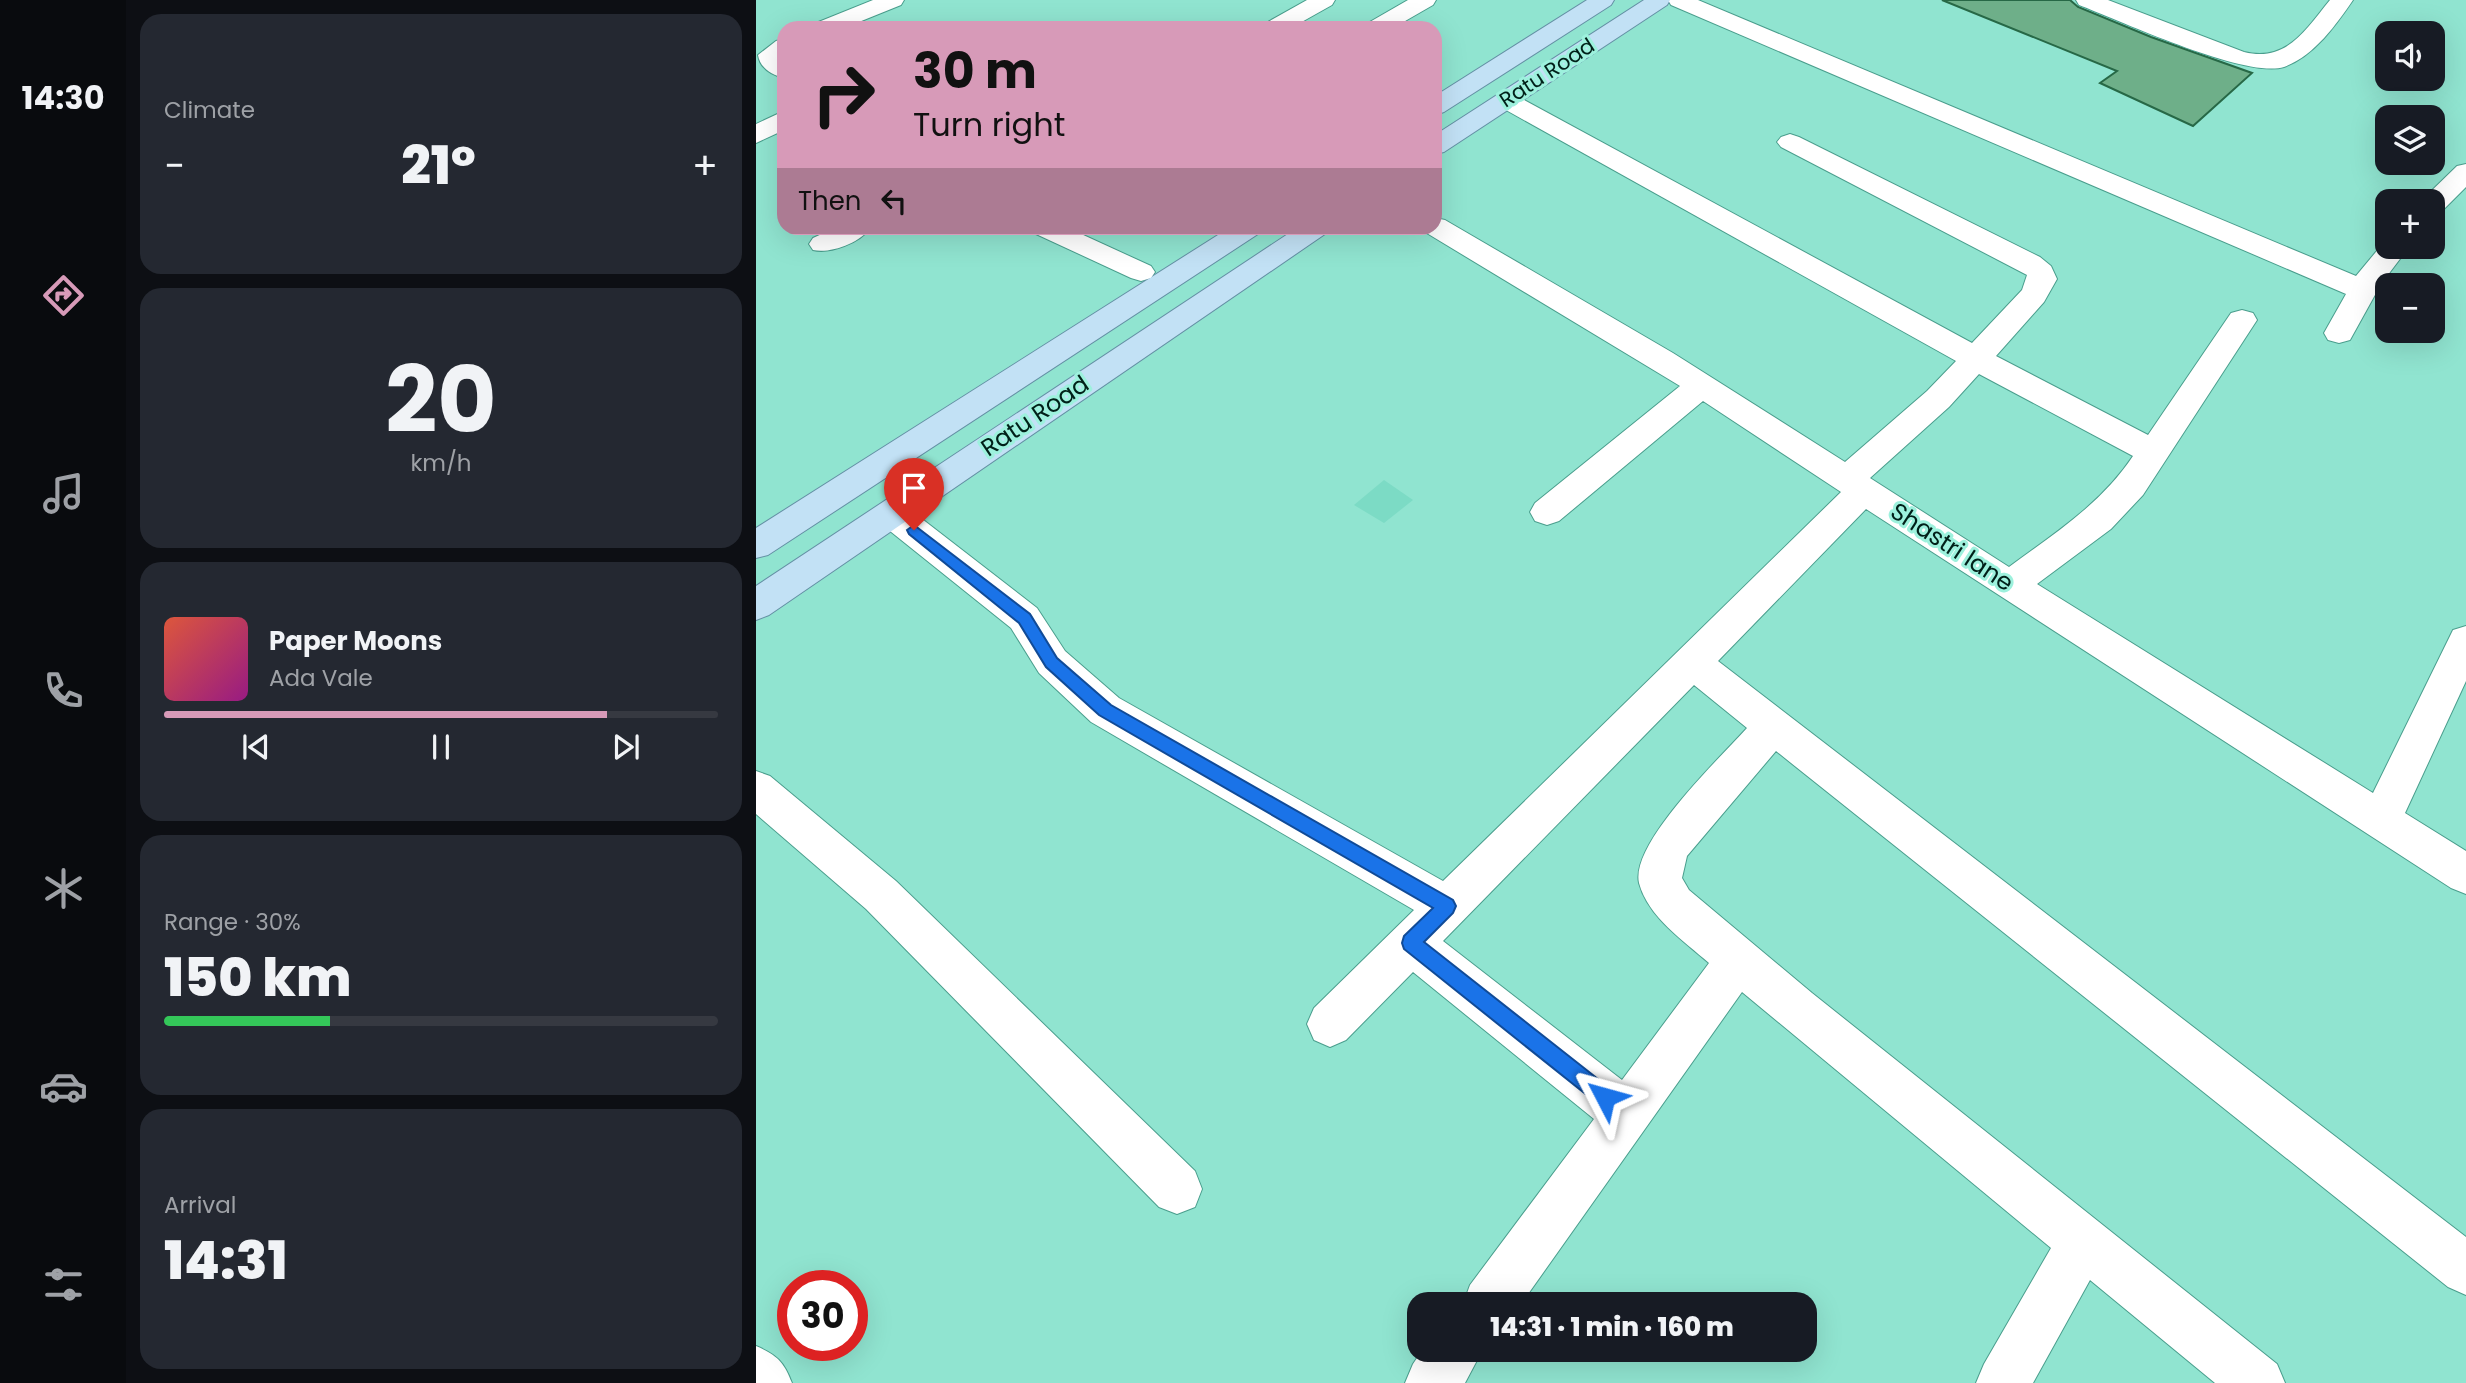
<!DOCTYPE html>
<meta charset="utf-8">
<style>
:root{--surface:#171b24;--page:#242831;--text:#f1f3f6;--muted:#9ea1a6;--line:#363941;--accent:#d79ab8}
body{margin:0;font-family:Poppins,sans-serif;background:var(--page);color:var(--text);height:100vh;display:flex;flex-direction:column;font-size:26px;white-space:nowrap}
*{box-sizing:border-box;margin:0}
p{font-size:23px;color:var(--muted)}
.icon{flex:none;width:38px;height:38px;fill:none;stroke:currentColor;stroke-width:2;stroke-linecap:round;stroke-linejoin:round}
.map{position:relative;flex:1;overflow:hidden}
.drawer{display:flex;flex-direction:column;gap:14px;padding:14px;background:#0d0f14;width:630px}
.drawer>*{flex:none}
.top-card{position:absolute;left:21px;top:21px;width:665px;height:214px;border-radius:21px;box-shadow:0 7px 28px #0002;background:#d79ab8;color:#111;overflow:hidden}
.tools{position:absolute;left:1619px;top:21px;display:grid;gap:14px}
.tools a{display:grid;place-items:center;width:70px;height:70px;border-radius:14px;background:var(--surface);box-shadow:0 7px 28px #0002;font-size:35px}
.speed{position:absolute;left:21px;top:1270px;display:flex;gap:14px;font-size:35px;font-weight:700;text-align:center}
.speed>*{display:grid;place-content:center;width:91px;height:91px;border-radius:50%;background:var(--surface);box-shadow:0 7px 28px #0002;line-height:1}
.speed .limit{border:10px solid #d22;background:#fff;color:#111}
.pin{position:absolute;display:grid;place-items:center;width:60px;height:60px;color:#fff;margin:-72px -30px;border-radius:50% 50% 50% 0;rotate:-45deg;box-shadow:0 0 7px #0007}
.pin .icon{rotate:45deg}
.me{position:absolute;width:77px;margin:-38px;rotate:309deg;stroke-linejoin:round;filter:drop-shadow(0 0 5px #0008)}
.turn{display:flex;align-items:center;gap:24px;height:147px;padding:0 21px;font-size:32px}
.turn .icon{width:91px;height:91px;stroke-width:2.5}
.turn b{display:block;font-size:49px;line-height:60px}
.then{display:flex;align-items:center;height:66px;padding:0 21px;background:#0003;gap:14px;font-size:26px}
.big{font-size:52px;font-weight:800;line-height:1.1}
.drawer .card{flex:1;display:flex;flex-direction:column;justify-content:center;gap:10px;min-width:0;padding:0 24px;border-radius:21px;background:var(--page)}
.drawer .dial{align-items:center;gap:0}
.dial b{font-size:91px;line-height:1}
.song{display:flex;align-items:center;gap:21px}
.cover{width:84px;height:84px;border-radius:10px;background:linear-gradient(135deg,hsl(10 70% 55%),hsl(310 70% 35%))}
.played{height:7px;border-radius:4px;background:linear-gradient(90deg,var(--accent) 80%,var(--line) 80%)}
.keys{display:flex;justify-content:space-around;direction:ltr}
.heat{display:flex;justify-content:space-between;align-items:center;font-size:38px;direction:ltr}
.charge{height:10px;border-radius:5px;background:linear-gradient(90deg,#34c759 30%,var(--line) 0)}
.trip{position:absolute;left:651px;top:1292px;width:410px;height:70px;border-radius:21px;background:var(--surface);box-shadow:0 7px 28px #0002;font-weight:800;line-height:70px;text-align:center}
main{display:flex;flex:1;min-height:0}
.tabs{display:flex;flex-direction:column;width:126px;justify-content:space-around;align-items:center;background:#090b0e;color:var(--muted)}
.tabs .icon{width:49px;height:49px}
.tabs .current{color:var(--accent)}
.tabs b{font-size:32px;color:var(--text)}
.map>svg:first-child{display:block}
.built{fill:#7cdbc5}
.building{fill:#6eaf89;stroke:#276846;stroke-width:2}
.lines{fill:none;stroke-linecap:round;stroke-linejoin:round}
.street-casing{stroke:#4a9e8d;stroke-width:2}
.primary-casing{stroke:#6490a4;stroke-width:2}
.street{fill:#fff;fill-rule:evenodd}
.primary{fill:#c2e1f5;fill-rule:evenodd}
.route{fill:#1a73e8;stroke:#114b97;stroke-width:2}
.labels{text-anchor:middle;stroke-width:6;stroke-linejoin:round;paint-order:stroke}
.far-street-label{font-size:21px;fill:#002019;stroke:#9df1dd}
.street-label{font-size:24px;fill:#002019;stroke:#9df1dd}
</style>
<main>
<nav class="tabs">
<b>14:30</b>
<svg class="icon current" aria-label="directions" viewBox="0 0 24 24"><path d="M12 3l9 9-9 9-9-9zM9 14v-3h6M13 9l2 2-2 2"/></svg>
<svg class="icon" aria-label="music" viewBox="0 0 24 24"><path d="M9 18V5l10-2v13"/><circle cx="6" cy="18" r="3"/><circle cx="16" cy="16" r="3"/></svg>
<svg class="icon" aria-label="phone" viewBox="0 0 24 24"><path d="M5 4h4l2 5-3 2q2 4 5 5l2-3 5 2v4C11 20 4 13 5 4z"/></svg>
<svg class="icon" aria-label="climate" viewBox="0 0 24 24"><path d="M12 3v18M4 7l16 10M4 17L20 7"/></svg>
<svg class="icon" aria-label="car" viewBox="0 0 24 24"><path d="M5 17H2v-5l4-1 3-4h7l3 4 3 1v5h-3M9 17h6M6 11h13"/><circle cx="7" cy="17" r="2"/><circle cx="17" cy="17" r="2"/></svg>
<svg class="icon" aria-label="filters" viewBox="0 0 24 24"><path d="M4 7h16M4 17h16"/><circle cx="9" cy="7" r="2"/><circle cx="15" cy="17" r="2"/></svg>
</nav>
<section class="drawer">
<div class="card"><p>Climate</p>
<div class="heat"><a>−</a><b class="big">21°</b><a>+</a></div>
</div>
<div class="card dial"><b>20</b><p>km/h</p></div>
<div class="card">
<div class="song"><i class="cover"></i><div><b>Paper Moons</b><p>Ada Vale</p></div></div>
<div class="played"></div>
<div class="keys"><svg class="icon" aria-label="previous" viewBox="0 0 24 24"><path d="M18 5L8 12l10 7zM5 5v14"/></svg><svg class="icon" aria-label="pause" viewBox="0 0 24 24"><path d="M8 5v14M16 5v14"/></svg><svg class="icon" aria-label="next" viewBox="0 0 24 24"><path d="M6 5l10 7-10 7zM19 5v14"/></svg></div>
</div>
<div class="card"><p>Range · 30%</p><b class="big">150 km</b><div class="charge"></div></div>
<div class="card"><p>Arrival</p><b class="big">14:31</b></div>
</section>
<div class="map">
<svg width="1710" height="1383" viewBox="0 0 1710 1383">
<rect width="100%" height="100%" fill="#90e4d0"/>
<path class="built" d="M 628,480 L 657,500 L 628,523 L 598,505 Z"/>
<path class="building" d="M 1186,0 L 1314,0 L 1322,7 L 1395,37 L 1496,73 L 1437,126 L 1344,83 L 1361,71 Z"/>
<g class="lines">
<g class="street-casing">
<path id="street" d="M 117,0 L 148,0 L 145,5 L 88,28 L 56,28 L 60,23 Z
M 551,0 L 579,0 L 576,5 L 535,28 L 506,28 L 510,23 Z
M 652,0 L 680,0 L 677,5 L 637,28 L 608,28 L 612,23 Z
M 912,0 L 942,0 L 1600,276 L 1629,241 L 1631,247 L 1653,247 L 1625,284 L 1594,340 L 1583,343 L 1572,340 L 1568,333 L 1590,294 L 915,5 Z
M 1320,0 L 1352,0 L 1488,52 C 1531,63 1550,29 1574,0 L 1597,0 C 1580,25 1558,56 1528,67 C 1490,79 1365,21 1323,5 Z
M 28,39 L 28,78 C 16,75 4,68 2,55 L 20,41 Z
M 750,93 L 759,95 L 1216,343 L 1266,290 L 1271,275 L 1025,147 L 1021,142 L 1025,137 L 1034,134 L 1043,137 L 1284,257 L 1295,266 L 1301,279 L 1288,302 L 1240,356 L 1392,435 L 1475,313 L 1486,310 L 1497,313 L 1501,320 L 1387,495 L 1355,529 L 1281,584 L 1617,793 L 1697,630 L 1710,626 L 1710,681 L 1649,813 L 1710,851 L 1710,894 L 1695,888 L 1110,509 L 962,661 L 1710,1237 L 1710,1295 L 1692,1287 L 1020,751 L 931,856 L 926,878 L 933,890 L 1056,993 L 1521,1364 L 1529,1383 L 1459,1383 L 1334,1280 L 1277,1383 L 1220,1383 L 1228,1364 L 1295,1248 L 986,992 L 765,1304 L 707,1304 L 714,1285 L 838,1119 L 657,972 L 590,1040 L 574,1047 L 558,1040 L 551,1024 L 558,1008 L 658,910 L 335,722 L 283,673 L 255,628 L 124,523 L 119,514 L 124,505 L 136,501 L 148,505 L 281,608 L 309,651 L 363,698 L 687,881 L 1085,492 L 947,401 L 803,521 L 791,525 L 779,521 L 774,512 L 779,503 L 924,386 L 669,232 L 666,228 L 679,228 L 679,218 L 689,220 L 917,353 L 1089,462 L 1171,391 L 1200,361 L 741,105 L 738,100 L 741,95 ZM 1223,374 L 1377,456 C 1345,504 1299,533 1253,567 L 1114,478 L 1193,407 ZM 938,685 L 991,728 C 965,757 874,843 883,883 C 892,917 928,941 953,963 L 866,1080 L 687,941 Z
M 28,111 L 28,130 L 0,143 L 0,124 Z
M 1710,164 L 1710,187 L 1686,211 L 1676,213 L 1676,201 L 1665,201 L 1701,166 Z
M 79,228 L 114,228 C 104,243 74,254 57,250 L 53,244 L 57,238 Z
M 276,228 L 312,228 L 395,266 L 399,272 L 395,278 L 385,281 L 375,278 L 280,234 Z
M 0,771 L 14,776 L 140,881 L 439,1171 L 446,1189 L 439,1207 L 421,1214 L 403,1207 L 110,909 L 0,814 Z
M 0,1346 C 21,1355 28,1362 36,1383 L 0,1383 Z
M 667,1349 L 727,1349 L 709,1383 L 649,1383 L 657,1364 Z"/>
</g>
<g class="primary-casing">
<path id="primary" d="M 831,0 L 858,0 L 855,5 L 688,112 L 679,115 L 679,96 Z
M 888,0 L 914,0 L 911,5 L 688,152 L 679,154 L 679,135 Z
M 473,228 L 506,228 L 502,234 L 12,555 L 0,558 L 0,528 Z
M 541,228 L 573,228 L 569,234 L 13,615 L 0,620 L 0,586 Z"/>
</g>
<use href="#street" class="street"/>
<use href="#primary" class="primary"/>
</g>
<path class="route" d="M 158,525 L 274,614 L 301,658 L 355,705 L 697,900 L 700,906 L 697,913 L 668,942 L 856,1090 L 858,1097 L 856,1104 L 849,1107 L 842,1104 L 648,949 L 646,943 L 648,936 L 677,908 L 343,715 L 290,667 L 263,623 L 153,534 L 151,530 Z"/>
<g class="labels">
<g class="far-street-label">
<text transform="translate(791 73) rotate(-33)" y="7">Ratu Road</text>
</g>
<g class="street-label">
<text transform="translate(279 416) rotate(-34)" y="8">Ratu Road</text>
<text transform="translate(1196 547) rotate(33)" y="8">Shastri lane</text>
</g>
</g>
</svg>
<div class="tools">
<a><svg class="icon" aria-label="sound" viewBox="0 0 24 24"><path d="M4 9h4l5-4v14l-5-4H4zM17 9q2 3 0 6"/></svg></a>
<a><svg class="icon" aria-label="layers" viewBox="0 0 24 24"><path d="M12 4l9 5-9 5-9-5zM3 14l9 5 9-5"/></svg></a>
<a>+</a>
<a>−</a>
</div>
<div class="speed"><div class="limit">30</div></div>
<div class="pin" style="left:158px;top:530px;background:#d93025"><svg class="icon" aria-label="arrive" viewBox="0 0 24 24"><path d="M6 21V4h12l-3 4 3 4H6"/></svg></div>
<svg class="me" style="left:849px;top:1097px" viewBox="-20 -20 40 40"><path d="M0-17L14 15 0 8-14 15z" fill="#1a73e8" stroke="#fff" stroke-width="4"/></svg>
<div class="trip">14:31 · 1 min · 160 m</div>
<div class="top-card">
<div class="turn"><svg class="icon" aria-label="right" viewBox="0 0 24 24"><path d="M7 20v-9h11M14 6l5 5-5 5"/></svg><div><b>30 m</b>Turn right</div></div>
<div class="then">Then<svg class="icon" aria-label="left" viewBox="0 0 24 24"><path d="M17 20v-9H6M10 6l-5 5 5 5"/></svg></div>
</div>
</div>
</main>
